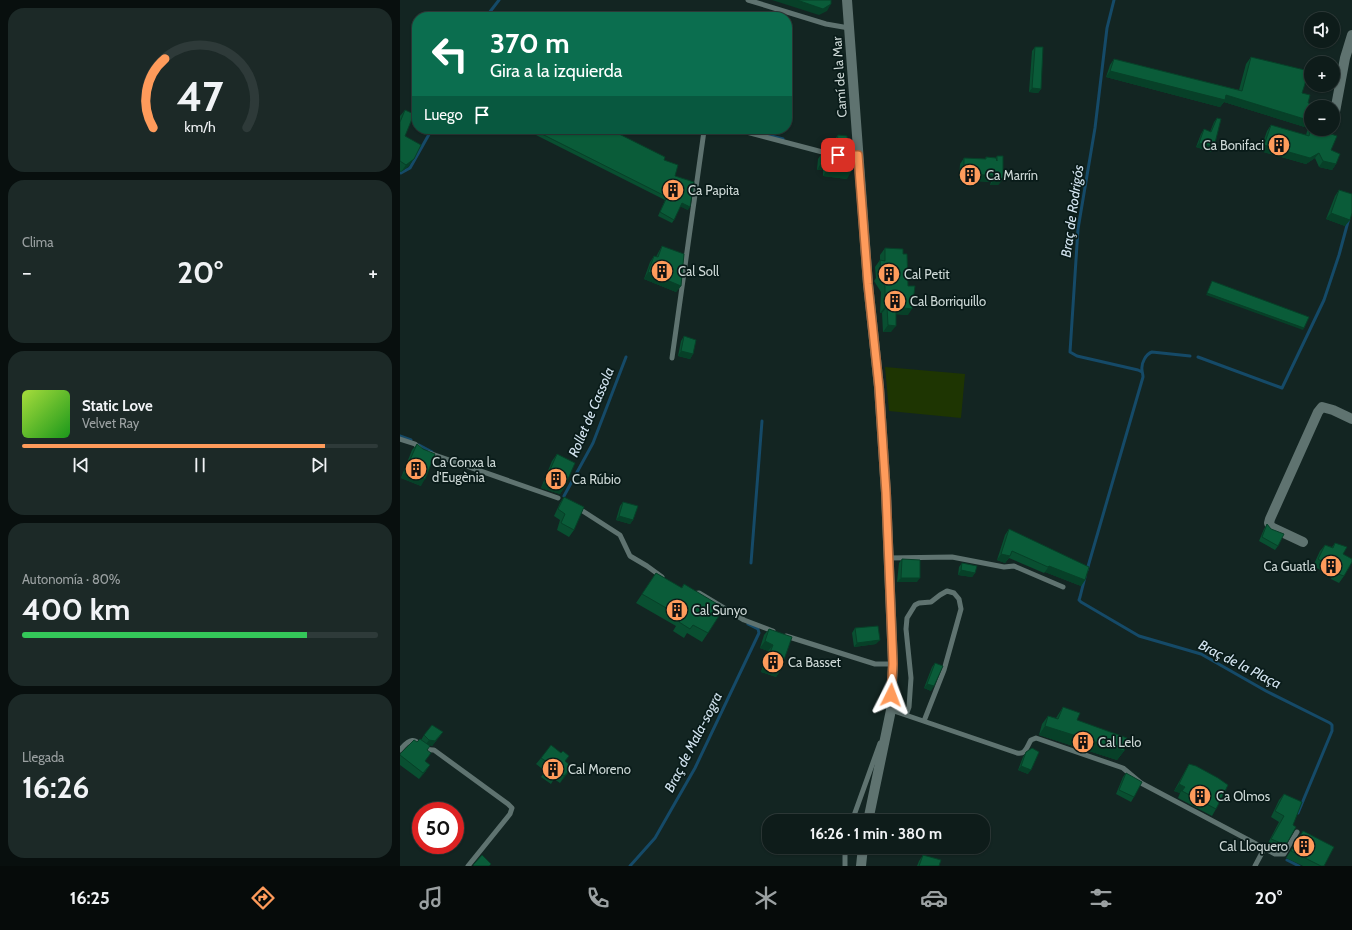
<!DOCTYPE html>
<html lang="es">
<meta charset="utf-8">
<style>
:root{--surface:#0e1c1a;--page:#1c2927;--text:#f1f3f6;--muted:#9ba1a2;--line:#2e3a39;--accent:#ff9b5b}
body{margin:0;font-family:Cabin,sans-serif;background:var(--page);color:var(--text);height:100vh;display:flex;flex-direction:column;font-size:15px;white-space:nowrap}
*{box-sizing:border-box;margin:0}
p{font-size:13px;color:var(--muted)}
.icon{flex:none;width:22px;height:22px;fill:none;stroke:currentColor;stroke-width:2;stroke-linecap:round;stroke-linejoin:round}
.map{position:relative;flex:1;overflow:hidden}
.sheet{display:flex;flex-direction:column;gap:8px;padding:8px;background:#080f0e;width:400px}
.sheet>*{flex:none}
.banner{position:absolute;left:12px;top:12px;width:380px;height:122px;border-radius:16px;box-shadow:0 1px 3px #0004,0 0 0 1px var(--line);background:#0b6e4f;color:#fff;overflow:hidden}
.buttons{position:absolute;left:904px;top:12px;display:grid;gap:8px}
.buttons a{display:grid;place-items:center;width:36px;height:36px;border-radius:50%;background:var(--surface);box-shadow:0 1px 3px #0004,0 0 0 1px var(--line);font-size:20px}
.speed{position:absolute;left:12px;top:802px;display:flex;gap:8px;font-size:20px;font-weight:700;text-align:center}
.speed>*{display:grid;place-content:center;width:52px;height:52px;border-radius:50%;background:var(--surface);box-shadow:0 1px 3px #0004,0 0 0 1px var(--line);line-height:1}
.speed .limit{border:6px solid #d22;background:#fff;color:#111}
.pin{position:absolute;display:grid;place-items:center;width:34px;height:34px;color:#fff;margin:-17px;border-radius:8px;box-shadow:0 2px 6px #0006}
.me{position:absolute;width:44px;margin:-22px;rotate:3deg;stroke-linejoin:round;filter:drop-shadow(0 0 3px #0008)}
.turn{display:flex;align-items:center;gap:14px;height:84px;padding:0 12px;font-size:18px}
.turn .icon{width:52px;height:52px;stroke-width:2.5}
.turn b{display:block;font-size:28px;line-height:34px}
.then{display:flex;align-items:center;height:38px;padding:0 12px;background:#0003;gap:8px;font-size:15px}
.big{font-size:30px;font-weight:800;line-height:1.1}
.sheet .tile{flex:1;display:flex;flex-direction:column;justify-content:center;gap:6px;min-width:0;padding:0 14px;border-radius:16px;background:var(--page)}
.sheet .dial{align-items:center;gap:0}
.dial svg{height:104px;overflow:visible;fill:none;stroke:var(--line);stroke-width:7;stroke-linecap:round;text-anchor:middle}
.dial text{fill:var(--text);stroke:none}
.song{display:flex;align-items:center;gap:12px}
.cover{width:48px;height:48px;border-radius:6px;background:linear-gradient(135deg,hsl(80 70% 55%),hsl(120 70% 35%))}
.played{height:4px;border-radius:2px;background:linear-gradient(90deg,var(--accent) 85%,var(--line) 85%)}
.keys{display:flex;justify-content:space-around;direction:ltr}
.heat{display:flex;justify-content:space-between;align-items:center;font-size:22px;direction:ltr}
.charge{height:6px;border-radius:3px;background:linear-gradient(90deg,#34c759 80%,var(--line) 0)}
.trip{position:absolute;left:362px;top:814px;width:228px;height:40px;border-radius:16px;background:var(--surface);box-shadow:0 1px 3px #0004,0 0 0 1px var(--line);font-weight:800;line-height:40px;text-align:center}
.dock{display:flex;height:64px;justify-content:space-around;align-items:center;background:#060b0a;color:var(--muted)}
.dock .icon{width:28px;height:28px}
.dock .on{color:var(--accent)}
.dock b{font-size:18px;color:var(--text)}
main{display:flex;flex:1;min-height:0}
.map>svg:first-child{display:block}
.green{fill:#1e3502}
.lines{fill:none;stroke-linecap:round;stroke-linejoin:round}
.stream{stroke:#154a68;stroke-width:3}
.lane{stroke:#5f7370;stroke-width:5}
.street{stroke:#5f7370;stroke-width:10}
.secondary{stroke:#5f7370;stroke-width:10}
.wall{fill:#094f31}
.shaded-wall{fill:#074028}
.building{fill:#0a5c39;stroke:#074028}
.route-casing{stroke:#a6653b;stroke-width:10}
.route{stroke:#ff9b5b;stroke-width:7}
.labels{text-anchor:middle;stroke-width:3.5;stroke-linejoin:round;paint-order:stroke}
.street-label{font-size:13px;fill:#cdd8d6;stroke:#091b19}
.poi-label{font-size:13px;fill:#cdd8d6;stroke:#091b19;text-anchor:start}
.water-label{font-size:14px;font-style:italic;fill:#d3e4f0;stroke:#091b19}
</style>
<main>
<section class="sheet">
<div class="tile dial"><svg viewBox="0 0 100 80">
<path d="M14 69A42 42 0 1 1 86 69"/>
<path d="M14 69A42 42 0 0 1 23 16" stroke="#ff9b5b"/>
<text x="50" y="56" font-size="32" font-weight="700">47</text>
<text x="50" y="72" font-size="11">km/h</text>
</svg></div>
<div class="tile"><p>Clima</p>
<div class="heat"><a>−</a><b class="big">20°</b><a>+</a></div>
</div>
<div class="tile">
<div class="song"><i class="cover"></i><div><b>Static Love</b><p>Velvet Ray</p></div></div>
<div class="played"></div>
<div class="keys"><svg class="icon" aria-label="previous" viewBox="0 0 24 24"><path d="M18 5L8 12l10 7zM5 5v14"/></svg><svg class="icon" aria-label="pause" viewBox="0 0 24 24"><path d="M8 5v14M16 5v14"/></svg><svg class="icon" aria-label="next" viewBox="0 0 24 24"><path d="M6 5l10 7-10 7zM19 5v14"/></svg></div>
</div>
<div class="tile"><p>Autonomía · 80%</p><b class="big">400 km</b><div class="charge"></div></div>
<div class="tile"><p>Llegada</p><b class="big">16:26</b></div>
</section>
<div class="map">
<svg width="952" height="866" viewBox="0 0 952 866">
<rect width="100%" height="100%" fill="#132522"/>
<path class="green" d="M 485,367 L 565,374 L 561,418 L 489,411 Z"/>
<g class="lines">
<path class="stream" d="M 714,0 L 707,28 L 695,128 L 678,229 L 670,352 L 677,356 L 738,370 L 742,372
M 86,17 L 99,0
M 345,129 L 383,139
M 1,173 L 10,168 L 32,129
M 798,357 L 882,388 L 924,300 L 939,255 L 949,218
M 0,436 L 11,440
M 19,445 L 32,452
M 164,496 L 193,443 L 226,357
M 351,563 L 362,421
M 687,570 L 743,377 C 743,374 742,372 742,370 C 741,363 746,354 752,352 L 790,356
M 685,577 L 680,597 L 679,600 L 681,602 L 739,636 L 801,654 L 866,691 L 930,723 L 932,725 L 932,731 L 898,813
M 887,860 L 899,866
M 230,866 L 255,838 L 295,768 L 359,633 L 358,629 L 348,624"/>
<path class="lane" d="M 348,0 L 426,24 L 449,28
M 326,129 L 339,130 L 430,154
M 272,358 L 304,131 L 306,129
M 0,439 L 15,444 L 20,449
M 29,453 L 158,498
M 178,508 L 220,535 L 230,556 L 247,566 L 262,577
M 488,558 L 552,557 L 604,567 L 614,566 L 663,587
M 293,594 L 299,593 L 344,620 L 373,631
M 386,636 L 475,664 L 493,664
M 491,710 L 617,753 C 626,755 627,746 631,740 L 636,738 L 723,768 L 741,783 L 875,854 L 884,854 L 897,832
M 506,715 L 509,707 L 511,678 L 506,629 L 507,618 L 515,605 L 519,603 L 531,602 L 540,595 L 547,591 L 554,593 L 559,599 L 561,609 L 544,670 L 524,721
M 0,750 C 18,728 17,751 34,750 L 108,804 L 112,808 L 110,814 L 68,866
M 452,821 L 480,743
M 445,866 L 445,847
M 855,866 L 864,849"/>
<path class="street" d="M 934,117 L 945,58 L 952,35
M 903,542 L 871,527 L 869,523 L 870,519 L 918,412 L 922,407 L 933,410 L 952,419"/>
<path class="secondary" d="M 447,0 L 468,284 L 479,387 L 486,493 L 493,664 L 491,710 L 468,821
M 461,866 L 463,847"/>
</g>
<path class="wall" d="M 635,47 L 641,89 L 638,93 L 629,92 L 632,51 Z
M 851,57 L 902,93 L 911,107 L 911,129 L 928,133 L 931,150 L 936,164 L 932,170 L 919,167 L 915,158 L 906,164 L 860,151 L 867,131 L 871,125 L 906,135 L 908,128 L 824,102 L 820,107 L 706,77 L 710,65 L 714,59 L 839,90 L 846,64 Z
M 5,110 L 5,136 L 9,166 L 1,172 L 0,171 L 0,116 Z
M 817,118 L 811,152 L 796,147 L 801,134 L 804,129 L 810,132 L 814,122 Z
M 129,129 L 209,129 L 264,160 L 275,176 L 288,210 L 280,206 L 274,220 L 272,223 L 258,216 L 265,200 L 128,131 Z
M 438,135 L 445,152 L 430,150 L 431,146 L 434,142 L 435,139 Z
M 433,152 L 447,179 L 423,176 L 423,170 L 417,170 L 418,159 L 422,153 L 432,153 Z
M 597,156 L 603,179 L 598,185 L 590,185 L 591,182 L 559,180 L 560,164 L 564,158 L 585,159 L 586,157 L 596,158 Z
M 939,190 L 945,226 L 926,219 L 935,196 Z
M 262,246 L 281,286 L 276,292 L 244,279 L 250,262 L 254,256 L 256,257 L 258,253 Z
M 485,248 L 503,254 L 508,315 L 496,314 L 491,332 L 483,332 L 482,313 L 480,313 L 481,292 L 474,281 L 476,278 L 475,267 L 480,260 L 480,255 Z
M 284,336 L 293,354 L 290,359 L 278,356 L 281,341 Z
M 17,444 L 21,486 L 1,478 L 12,450 Z
M 157,454 L 164,488 L 160,494 L 141,488 L 152,461 Z
M 164,497 L 174,530 L 169,537 L 157,530 L 160,520 L 154,516 L 160,503 Z
M 223,502 L 233,520 L 230,524 L 216,520 L 220,506 Z
M 867,524 L 878,546 L 875,550 L 859,541 L 864,529 Z
M 609,529 L 685,580 L 681,586 L 645,572 L 644,573 L 609,558 L 605,563 L 597,560 L 605,535 Z
M 935,543 L 943,554 L 944,576 L 939,583 L 931,579 L 932,576 L 913,566 L 920,551 L 925,545 L 932,547 Z
M 502,559 L 517,582 L 497,582 L 499,563 Z
M 562,563 L 575,573 L 572,577 L 558,575 L 559,567 Z
M 256,573 L 281,588 L 284,584 L 308,633 L 302,642 L 287,633 L 284,638 L 273,631 L 276,626 L 236,603 Z
M 455,628 L 476,644 L 454,647 L 452,633 Z
M 369,629 L 380,671 L 376,677 L 361,672 L 368,651 L 360,648 L 364,635 Z
M 535,663 L 531,691 L 524,688 L 532,667 Z
M 663,707 L 677,720 L 724,751 L 717,760 L 639,735 L 642,724 L 648,716 L 656,718 Z
M 24,735 L 40,736 L 32,746 L 28,744 L 25,761 L 26,771 L 19,779 L 0,765 L 0,754 L 21,740 Z
M 626,752 L 628,774 L 618,770 L 623,757 Z
M 141,758 L 165,761 L 172,767 L 160,783 L 154,779 L 151,784 L 141,777 L 145,771 L 136,764 Z
M 789,764 L 816,809 L 812,816 L 778,798 L 780,793 L 774,791 L 785,771 Z
M 726,773 L 734,797 L 731,802 L 716,794 L 723,777 Z
M 884,794 L 893,825 L 882,849 L 876,850 L 867,845 L 879,822 L 871,817 L 879,800 Z
M 903,831 L 924,866 L 903,866 L 886,858 Z
M 523,855 L 539,866 L 517,866 L 519,861 Z"/>
<path class="shaded-wall" d="M 372,0 L 397,0 L 431,4 L 427,11 L 419,15 Z
M 710,71 L 826,95 L 911,121 L 911,124 L 908,128 L 824,102 L 820,107 L 706,77 Z
M 632,88 L 641,89 L 638,93 L 629,92 Z
M 799,143 L 814,147 L 811,152 L 796,147 Z
M 864,145 L 919,153 L 915,158 L 906,164 L 860,151 Z
M 433,146 L 448,147 L 445,152 L 430,150 Z
M 14,159 L 9,166 L 1,172 L 6,165 Z
M 923,161 L 936,164 L 932,170 L 919,167 Z
M 421,163 L 428,164 L 423,170 L 417,170 Z
M 427,170 L 451,172 L 447,179 L 423,176 Z
M 564,173 L 595,176 L 591,182 L 559,180 Z
M 595,179 L 603,179 L 598,185 L 590,185 Z
M 282,203 L 290,207 L 288,210 L 279,206 Z
M 931,213 L 950,220 L 945,226 L 926,219 Z
M 248,272 L 281,286 L 276,292 L 244,279 Z
M 807,293 L 904,328 L 903,330 L 806,295 Z
M 485,307 L 487,307 L 482,313 L 480,313 Z
M 496,307 L 512,309 L 508,315 L 491,314 Z
M 488,325 L 496,326 L 491,332 L 483,332 Z
M 281,351 L 293,354 L 290,359 L 278,356 Z
M 5,471 L 25,479 L 21,486 L 1,478 Z
M 145,481 L 164,488 L 160,494 L 141,488 Z
M 219,516 L 233,520 L 230,524 L 216,520 Z
M 601,554 L 610,556 L 605,563 L 597,560 Z
M 649,566 L 685,580 L 681,586 L 645,572 Z
M 561,570 L 575,573 L 572,577 L 558,575 Z
M 501,578 L 520,578 L 517,582 L 497,582 Z
M 480,640 L 476,644 L 454,647 L 457,643 Z
M 365,641 L 373,645 L 368,651 L 360,648 Z
M 365,665 L 380,671 L 376,677 L 361,672 Z
M 527,684 L 534,686 L 531,691 L 524,688 Z
M 645,726 L 724,751 L 717,760 L 639,735 Z
M 43,732 L 32,746 L 26,744 L 29,740 Z
M 30,765 L 26,771 L 19,779 L 23,773 Z
M 621,766 L 631,770 L 628,774 L 618,770 Z
M 172,767 L 168,773 L 160,783 L 164,776 Z
M 779,784 L 785,787 L 780,793 L 774,791 Z
M 881,843 L 887,843 L 882,849 L 876,850 Z"/>
<path class="building" d="M 397,0 L 431,0 L 431,4 L 423,9 Z
M 635,47 L 643,47 L 641,89 L 632,88 Z
M 851,57 L 909,71 L 902,93 L 910,95 L 908,103 L 924,107 L 911,107 L 911,121 L 826,95 L 825,100 L 710,71 L 714,59 L 842,91 Z
M 5,110 L 14,114 L 5,136 L 21,145 L 14,159 L 6,165 L 0,161 L 0,122 Z
M 817,118 L 821,119 L 814,147 L 799,143 L 804,129 L 811,132 Z
M 871,125 L 909,136 L 911,127 L 911,129 L 926,129 L 929,130 L 928,133 L 937,136 L 931,150 L 940,154 L 936,164 L 923,161 L 919,153 L 910,158 L 864,145 Z
M 132,129 L 209,129 L 265,157 L 264,160 L 278,165 L 275,176 L 294,182 L 290,207 L 282,203 L 274,220 L 260,212 L 267,197 Z
M 438,135 L 447,136 L 448,147 L 433,146 L 434,142 L 437,142 Z
M 433,152 L 451,153 L 451,172 L 427,170 L 428,164 L 421,163 L 422,153 L 433,153 Z
M 597,156 L 603,156 L 603,179 L 595,179 L 595,176 L 564,173 L 564,158 L 586,159 L 586,157 L 596,158 L 597,161 Z
M 939,190 L 952,194 L 952,213 L 950,220 L 931,213 Z
M 262,246 L 284,254 L 281,286 L 248,272 L 254,256 L 258,257 Z
M 485,248 L 503,249 L 503,254 L 507,254 L 508,286 L 515,286 L 512,309 L 496,307 L 496,326 L 488,325 L 487,307 L 485,307 L 485,286 L 479,274 L 481,274 L 480,260 L 485,261 Z
M 812,281 L 909,317 L 904,328 L 807,293 Z
M 284,336 L 296,340 L 293,354 L 281,351 Z
M 17,444 L 23,449 L 35,454 L 25,479 L 5,471 Z
M 157,454 L 175,463 L 164,488 L 145,481 Z
M 164,497 L 184,507 L 174,530 L 161,523 L 165,514 L 158,509 Z
M 223,502 L 238,506 L 233,520 L 219,516 Z
M 867,524 L 871,529 L 884,534 L 878,546 L 862,537 Z
M 609,529 L 689,567 L 685,580 L 649,566 L 648,567 L 612,551 L 610,556 L 601,554 Z
M 935,543 L 947,547 L 943,554 L 952,559 L 952,562 L 944,576 L 935,573 L 936,570 L 918,559 L 925,545 L 933,548 Z
M 502,559 L 520,560 L 520,578 L 501,578 Z
M 562,563 L 577,566 L 575,573 L 561,570 Z
M 256,573 L 282,588 L 284,584 L 324,608 L 308,633 L 293,625 L 290,629 L 279,622 L 282,617 L 242,594 Z
M 478,626 L 480,640 L 457,643 L 455,628 Z
M 369,629 L 392,637 L 380,671 L 365,665 L 373,645 L 365,641 Z
M 535,663 L 543,666 L 534,686 L 527,684 Z
M 663,707 L 680,713 L 677,720 L 727,738 L 724,751 L 645,726 L 648,716 L 658,719 Z
M 32,725 L 43,732 L 35,741 L 29,740 L 24,735 Z
M 20,739 L 30,746 L 27,750 L 31,753 L 25,761 L 30,765 L 23,773 L 0,755 L 0,754 L 14,740 L 17,742 Z
M 151,745 L 161,753 L 163,751 L 169,756 L 165,761 L 172,767 L 164,776 L 159,773 L 155,777 L 146,771 L 150,764 L 141,758 Z
M 632,748 L 639,752 L 631,770 L 621,766 L 626,752 Z
M 789,764 L 796,766 L 818,778 L 828,785 L 816,809 L 782,791 L 785,787 L 779,784 Z
M 726,773 L 742,782 L 734,797 L 719,790 Z
M 884,794 L 902,802 L 893,825 L 896,827 L 887,843 L 881,843 L 871,839 L 884,816 L 875,811 Z
M 903,831 L 934,847 L 924,866 L 921,866 L 891,851 Z
M 82,855 L 91,864 L 89,866 L 74,866 L 73,865 Z
M 523,855 L 541,860 L 539,866 L 519,866 Z"/>
<g class="lines">
<g class="route-casing">
<path id="route" d="M 438,155 L 458,155 L 468,284 L 479,387 L 486,493 L 493,664 L 491,695"/>
</g>
<use href="#route" class="route"/>
</g>
<defs>
<g id="building-disc" transform="scale(1.15)"><circle r="9.5" fill="#ff9b5b" stroke="#091b19"/><path d="M-4-6H4V6H1V3H-1V6H-4ZM-2.5-4.3h1.7v1.8h-1.7ZM.8-4.3h1.7v1.8H.8ZM-2.5-1h1.7V.8h-1.7ZM.8-1h1.7V.8H.8Z" fill="#111"/></g>
</defs>
<g fill-rule="evenodd">
<use href="#building-disc" x="879" y="145"/>
<use href="#building-disc" x="570" y="175"/>
<use href="#building-disc" x="273" y="190"/>
<use href="#building-disc" x="262" y="271"/>
<use href="#building-disc" x="489" y="274"/>
<use href="#building-disc" x="495" y="301"/>
<use href="#building-disc" x="16" y="469"/>
<use href="#building-disc" x="156" y="479"/>
<use href="#building-disc" x="931" y="566"/>
<use href="#building-disc" x="277" y="610"/>
<use href="#building-disc" x="373" y="662"/>
<use href="#building-disc" x="683" y="742"/>
<use href="#building-disc" x="153" y="769"/>
<use href="#building-disc" x="800" y="796"/>
<use href="#building-disc" x="904" y="846"/>
</g>
<g class="labels">
<g class="street-label">
<text transform="translate(439 77) rotate(-94)" y="5">Camí de la Mar</text>
</g>
<g class="poi-label">
<text x="864" y="150" text-anchor="end">Ca Bonifaci</text>
<text x="586" y="180">Ca Marrín</text>
<text x="288" y="195">Ca Papita</text>
<text x="278" y="276">Cal Soll</text>
<text x="504" y="279">Cal Petit</text>
<text x="510" y="306">Cal Borriquillo</text>
<text x="32" y="467">Ca Conxa la<tspan x="32" dy="15">d'Eugènia</tspan></text>
<text x="172" y="484">Ca Rúbio</text>
<text x="916" y="571" text-anchor="end">Ca Guatla</text>
<text x="292" y="615">Cal Sunyo</text>
<text x="388" y="667">Ca Basset</text>
<text x="698" y="747">Cal Lelo</text>
<text x="168" y="774">Cal Moreno</text>
<text x="816" y="801">Ca Olmos</text>
<text x="888" y="851" text-anchor="end">Cal Lloquero</text>
</g>
<g class="water-label">
<text transform="translate(672 211) rotate(-82)" y="5">Braç de Rodrigós</text>
<text transform="translate(191 412) rotate(-67)" y="5">Rollet de Cassola</text>
<text transform="translate(840 664) rotate(27)" y="5">Braç de la Plaça</text>
<text transform="translate(293 742) rotate(-63)" y="5">Braç de Mala-sogra</text>
</g>
</g>
</svg>
<div class="buttons">
<a><svg class="icon" aria-label="sound" viewBox="0 0 24 24"><path d="M4 9h4l5-4v14l-5-4H4zM17 9q2 3 0 6"/></svg></a>
<a>+</a>
<a>−</a>
</div>
<div class="speed"><div class="limit">50</div></div>
<div class="pin" style="left:438px;top:155px;background:#d93025"><svg class="icon" aria-label="arrive" viewBox="0 0 24 24"><path d="M6 21V4h12l-3 4 3 4H6"/></svg></div>
<svg class="me" style="left:491px;top:695px" viewBox="-20 -20 40 40"><path d="M0-17L14 15 0 8-14 15z" fill="#ff9b5b" stroke="#fff" stroke-width="4"/></svg>
<div class="trip">16:26 · 1 min · 380 m</div>
<div class="banner">
<div class="turn"><svg class="icon" aria-label="left" viewBox="0 0 24 24"><path d="M17 20v-9H6M10 6l-5 5 5 5"/></svg><div><b>370 m</b>Gira a la izquierda</div></div>
<div class="then">Luego<svg class="icon" aria-label="arrive" viewBox="0 0 24 24"><path d="M6 21V4h12l-3 4 3 4H6"/></svg></div>
</div>
</div>
</main>
<nav class="dock">
<b>16:25</b>
<svg class="icon on" aria-label="directions" viewBox="0 0 24 24"><path d="M12 3l9 9-9 9-9-9zM9 14v-3h6M13 9l2 2-2 2"/></svg>
<svg class="icon" aria-label="music" viewBox="0 0 24 24"><path d="M9 18V5l10-2v13"/><circle cx="6" cy="18" r="3"/><circle cx="16" cy="16" r="3"/></svg>
<svg class="icon" aria-label="phone" viewBox="0 0 24 24"><path d="M5 4h4l2 5-3 2q2 4 5 5l2-3 5 2v4C11 20 4 13 5 4z"/></svg>
<svg class="icon" aria-label="climate" viewBox="0 0 24 24"><path d="M12 3v18M4 7l16 10M4 17L20 7"/></svg>
<svg class="icon" aria-label="car" viewBox="0 0 24 24"><path d="M5 17H2v-5l4-1 3-4h7l3 4 3 1v5h-3M9 17h6M6 11h13"/><circle cx="7" cy="17" r="2"/><circle cx="17" cy="17" r="2"/></svg>
<svg class="icon" aria-label="filters" viewBox="0 0 24 24"><path d="M4 7h16M4 17h16"/><circle cx="9" cy="7" r="2"/><circle cx="15" cy="17" r="2"/></svg>
<b>20°</b>
</nav>
